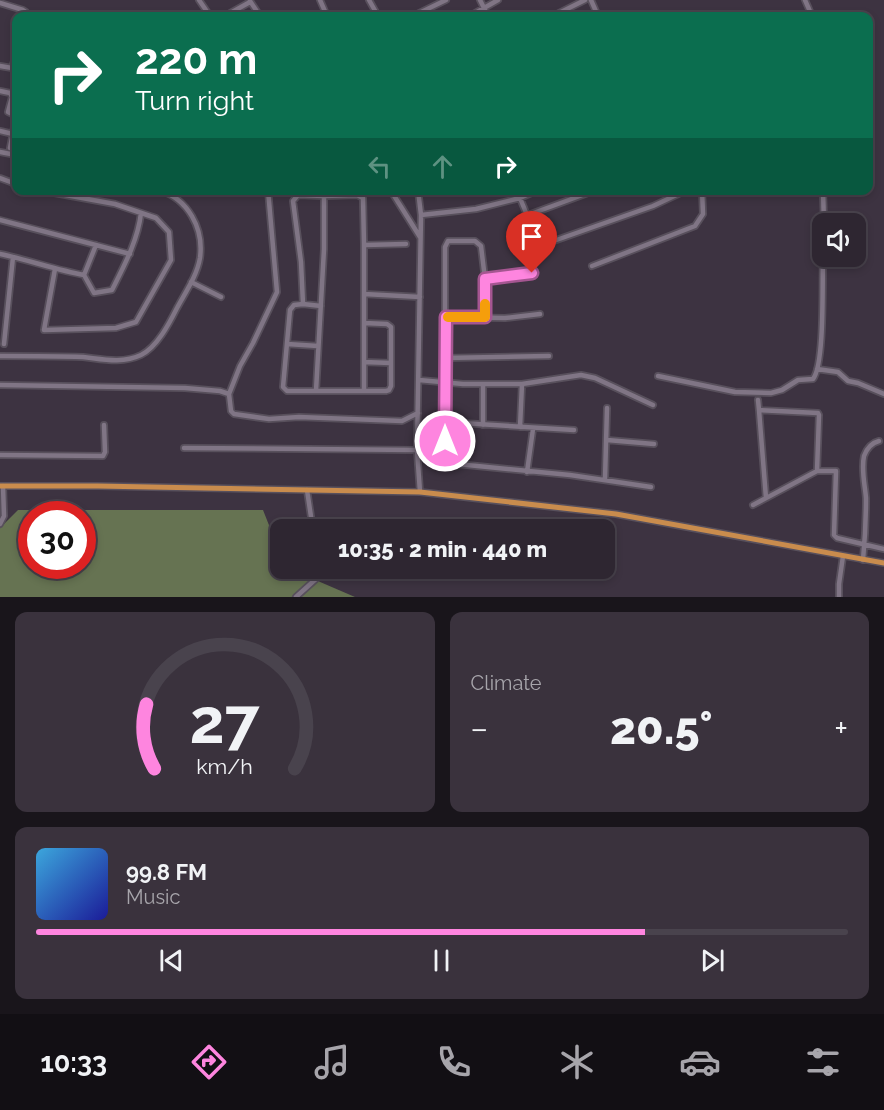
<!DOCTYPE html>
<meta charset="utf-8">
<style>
:root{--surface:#2e2631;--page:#3a323d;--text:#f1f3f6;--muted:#a7a5ab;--line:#49434d;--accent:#fe85df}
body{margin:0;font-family:Raleway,sans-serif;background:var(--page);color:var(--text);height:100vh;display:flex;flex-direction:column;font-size:22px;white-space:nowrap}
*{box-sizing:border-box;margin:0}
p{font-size:20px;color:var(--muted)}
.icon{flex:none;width:33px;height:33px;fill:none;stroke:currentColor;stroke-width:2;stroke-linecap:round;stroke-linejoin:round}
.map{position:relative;height:597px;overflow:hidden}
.details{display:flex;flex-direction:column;gap:15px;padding:15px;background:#19151b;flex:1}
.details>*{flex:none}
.banner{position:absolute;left:12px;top:12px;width:861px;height:183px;border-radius:12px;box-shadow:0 3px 9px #0003,0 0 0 2px var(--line);background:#0b6e4f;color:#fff;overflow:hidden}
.controls{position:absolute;left:812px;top:213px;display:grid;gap:12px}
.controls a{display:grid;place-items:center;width:54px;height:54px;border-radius:12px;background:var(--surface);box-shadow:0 3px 9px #0003,0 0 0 2px var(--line);font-size:30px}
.speed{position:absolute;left:18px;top:501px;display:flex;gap:12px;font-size:30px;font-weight:700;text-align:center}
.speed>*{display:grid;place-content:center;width:78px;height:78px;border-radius:50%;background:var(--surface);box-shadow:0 3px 9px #0003,0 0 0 2px var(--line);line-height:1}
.speed .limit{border:9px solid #d22;background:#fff;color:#111}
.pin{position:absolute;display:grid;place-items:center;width:51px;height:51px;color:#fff;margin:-62px -26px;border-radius:50% 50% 50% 0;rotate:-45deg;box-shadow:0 0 6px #0007}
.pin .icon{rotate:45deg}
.me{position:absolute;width:66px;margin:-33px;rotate:0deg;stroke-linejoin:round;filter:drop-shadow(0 0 4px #0008)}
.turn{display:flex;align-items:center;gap:21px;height:126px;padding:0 24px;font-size:27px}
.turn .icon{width:78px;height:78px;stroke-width:2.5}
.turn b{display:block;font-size:42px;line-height:51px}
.lanes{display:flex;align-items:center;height:57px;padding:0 24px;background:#0003;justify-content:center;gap:30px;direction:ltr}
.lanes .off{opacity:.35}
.big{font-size:45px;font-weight:800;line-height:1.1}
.details .card{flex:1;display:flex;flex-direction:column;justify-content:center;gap:9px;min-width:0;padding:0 21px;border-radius:12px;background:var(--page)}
.details .dial{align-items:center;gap:0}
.dial svg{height:156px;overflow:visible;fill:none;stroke:var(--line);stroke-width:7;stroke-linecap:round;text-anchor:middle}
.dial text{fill:var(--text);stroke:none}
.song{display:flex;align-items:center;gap:18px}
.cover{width:72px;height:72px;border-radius:9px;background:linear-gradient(135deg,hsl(200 70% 55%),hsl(240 70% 35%))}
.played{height:6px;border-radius:3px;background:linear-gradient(90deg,var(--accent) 75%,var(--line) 75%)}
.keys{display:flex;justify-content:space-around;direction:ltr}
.heat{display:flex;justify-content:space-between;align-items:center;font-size:33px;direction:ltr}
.details .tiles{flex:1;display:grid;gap:15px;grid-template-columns:1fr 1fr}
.card:last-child{grid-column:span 2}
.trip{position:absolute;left:270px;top:519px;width:345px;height:60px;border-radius:12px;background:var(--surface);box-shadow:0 3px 9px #0003,0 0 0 2px var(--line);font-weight:800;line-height:60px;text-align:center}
.tab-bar{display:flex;height:96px;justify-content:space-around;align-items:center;background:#120f14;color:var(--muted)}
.tab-bar .icon{width:42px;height:42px}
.tab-bar .on{color:var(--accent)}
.tab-bar b{font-size:27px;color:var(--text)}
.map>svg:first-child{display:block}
.forest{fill:#667352;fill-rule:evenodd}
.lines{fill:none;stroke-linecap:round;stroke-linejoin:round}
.minor-casing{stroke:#58505c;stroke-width:8}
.major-casing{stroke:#58505c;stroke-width:8}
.minor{stroke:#807585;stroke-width:4.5}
.major{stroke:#c98c4d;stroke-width:5}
.route-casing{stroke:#a55691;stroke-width:15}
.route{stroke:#fe85df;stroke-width:10}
.slow{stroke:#f59e0b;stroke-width:10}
</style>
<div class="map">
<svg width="884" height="597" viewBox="0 0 884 597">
<rect width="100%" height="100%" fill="#3d3341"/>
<path class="forest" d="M 18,510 L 263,510 L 280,553 L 280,568 L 290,569 L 355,597 L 0,597 L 0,528 ZM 32,514 L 82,514 L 82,566 L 32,566 Z"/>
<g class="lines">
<g class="minor-casing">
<path id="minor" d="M 199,0 L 210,16
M 320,0 L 327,16
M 369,0 L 378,16
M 480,0 L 488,16
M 591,0 L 598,16
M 805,0 L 812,16
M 250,1 L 260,16
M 0,3 L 23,10 L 26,12 L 26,16
M 225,16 L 250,2
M 413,16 L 446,0
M 470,16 L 498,0
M 553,16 L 585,0
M 0,66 L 12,68 L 16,54
M 0,91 L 10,93 L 12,97 L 8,112 L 16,116
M 0,131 L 13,134
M 10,148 L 16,117
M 0,152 L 16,155
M 0,178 L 16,184
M 38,190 L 115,204 L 156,218 L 169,232 L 171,260 L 136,322 L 116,328 L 44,330 L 55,269
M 384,190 L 393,194 L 420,237
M 418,190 L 421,215 L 417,450 L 420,492
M 823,190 L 824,224
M 520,198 L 536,237 L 545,244 L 653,206 L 687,190
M 421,215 L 476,209 L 520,198 L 538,190
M 528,215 L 596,190
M 0,220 L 130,254
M 364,245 L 363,198 L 357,195 L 324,196 L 324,249 L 316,391 L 364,391
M 0,254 C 29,260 56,270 84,275 L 94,293 L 112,290 C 124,266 138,240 141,213
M 592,266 L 695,226 L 703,214 L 702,190
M 84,275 L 96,245
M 485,279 L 532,273
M 191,282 L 221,297
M 364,294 L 420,297
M 303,304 L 294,305 L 290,310 L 283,387 L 287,391 L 316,391
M 321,306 L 303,304 L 301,262 L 293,201 L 298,195 L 324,196
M 446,317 L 505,318 L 540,314
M 485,317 L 485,279 L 481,246 L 475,241 L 448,241 L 445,247 L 445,422 L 447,463 L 570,475 L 651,487
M 364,323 L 387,324 L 391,327 L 391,386 L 389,390 L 386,391 L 364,391 L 364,245 L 406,244
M 4,344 L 13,257
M 287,344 L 318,346
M 0,356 C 27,356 55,356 83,357 C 102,359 122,364 141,355 C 157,347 169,324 177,308 C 185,293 197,276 200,258 C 204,228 188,199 159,190
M 445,358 L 549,356
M 364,362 L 391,363
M 817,369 L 838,372 L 848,381 L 858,383 L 884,394
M 658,376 L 735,392 L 771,393 L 782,390 L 798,380 L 813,379 C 825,364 822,280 823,256
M 419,380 L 463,384 L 522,384 L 581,375 L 595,378 L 653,405
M 0,385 L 185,388 L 220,391 L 229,394 L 231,411 L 234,414 L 269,419 L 299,417 L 402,421 L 418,413
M 229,394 L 240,366 L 253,343 L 277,292 L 268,190
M 758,400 L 759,410
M 445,422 L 574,430
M 483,425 L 483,384
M 520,427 L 522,384
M 607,440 L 654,444
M 184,448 L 417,450
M 0,455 L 103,456 L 105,452 L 104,425
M 527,472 L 533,429
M 605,479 L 607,408
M 307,490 L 313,530
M 766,498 L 759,410 L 818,413 L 819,415 L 817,471
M 753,505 L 817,471 L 836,471 L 834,535 L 837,538 L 884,549
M 0,524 L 4,516 L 3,486
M 863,560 C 865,539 866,519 866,498 C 865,485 861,470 864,456 C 867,448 871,443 879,441
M 296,597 L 317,578 L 320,568
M 839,597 L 839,584 L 843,556"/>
</g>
<g class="major-casing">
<path id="major" d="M 0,486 L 98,486 L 420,492 L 616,514 L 884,563"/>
</g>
<use href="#minor" class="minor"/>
<use href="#major" class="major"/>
</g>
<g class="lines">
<g class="route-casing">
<path id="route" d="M 445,441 L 446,317 L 485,317 L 485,279 L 532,273"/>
</g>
<use href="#route" class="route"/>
<path class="slow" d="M 448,317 L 485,317 L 485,304"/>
</g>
</svg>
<div class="controls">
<a><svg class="icon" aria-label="sound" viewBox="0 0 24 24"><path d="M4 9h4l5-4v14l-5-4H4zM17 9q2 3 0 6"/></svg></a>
</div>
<div class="speed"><div class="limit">30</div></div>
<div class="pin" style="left:532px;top:273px;background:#d93025"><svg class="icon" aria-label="arrive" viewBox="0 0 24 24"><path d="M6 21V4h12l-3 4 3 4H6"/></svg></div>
<svg class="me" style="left:445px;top:441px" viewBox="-20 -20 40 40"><circle r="17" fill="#fe85df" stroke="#fff" stroke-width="3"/><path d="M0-11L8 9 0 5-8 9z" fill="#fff"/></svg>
<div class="trip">10:35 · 2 min · 440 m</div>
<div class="banner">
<div class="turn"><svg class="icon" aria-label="right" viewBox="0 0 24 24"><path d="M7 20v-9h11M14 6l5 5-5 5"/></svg><div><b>220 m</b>Turn right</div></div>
<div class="lanes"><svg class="icon off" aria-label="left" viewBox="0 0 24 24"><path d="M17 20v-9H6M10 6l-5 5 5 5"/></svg><svg class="icon off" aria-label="ahead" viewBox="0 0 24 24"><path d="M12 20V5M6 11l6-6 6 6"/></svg><svg class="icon" aria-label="right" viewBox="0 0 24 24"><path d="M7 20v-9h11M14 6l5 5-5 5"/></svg></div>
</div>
</div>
<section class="details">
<div class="tiles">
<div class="card dial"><svg viewBox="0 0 100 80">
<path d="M14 69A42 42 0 1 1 86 69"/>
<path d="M14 69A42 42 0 0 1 10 36" stroke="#fe85df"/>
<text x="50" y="56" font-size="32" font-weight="700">27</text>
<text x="50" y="72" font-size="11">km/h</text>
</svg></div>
<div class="card"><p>Climate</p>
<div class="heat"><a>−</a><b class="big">20.5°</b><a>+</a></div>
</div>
<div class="card">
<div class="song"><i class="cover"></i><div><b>99.8 FM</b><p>Music</p></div></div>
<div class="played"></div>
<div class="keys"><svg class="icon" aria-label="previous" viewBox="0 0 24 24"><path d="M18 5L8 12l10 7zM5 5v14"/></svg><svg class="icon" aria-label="pause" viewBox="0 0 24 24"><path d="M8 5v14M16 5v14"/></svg><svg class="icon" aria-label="next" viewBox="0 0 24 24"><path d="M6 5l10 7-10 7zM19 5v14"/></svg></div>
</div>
</div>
</section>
<nav class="tab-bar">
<b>10:33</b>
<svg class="icon on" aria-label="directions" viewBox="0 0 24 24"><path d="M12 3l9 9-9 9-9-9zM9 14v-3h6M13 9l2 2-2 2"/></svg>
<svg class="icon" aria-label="music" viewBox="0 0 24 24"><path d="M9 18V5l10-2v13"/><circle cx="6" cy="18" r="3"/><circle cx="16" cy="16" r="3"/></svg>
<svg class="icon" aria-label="phone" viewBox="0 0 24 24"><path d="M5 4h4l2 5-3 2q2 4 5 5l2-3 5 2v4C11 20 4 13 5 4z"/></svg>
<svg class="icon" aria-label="climate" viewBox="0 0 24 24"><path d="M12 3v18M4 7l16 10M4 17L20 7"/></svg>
<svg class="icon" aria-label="car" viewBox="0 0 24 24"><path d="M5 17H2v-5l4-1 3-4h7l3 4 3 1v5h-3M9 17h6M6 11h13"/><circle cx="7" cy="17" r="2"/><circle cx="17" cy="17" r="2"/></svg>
<svg class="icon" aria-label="filters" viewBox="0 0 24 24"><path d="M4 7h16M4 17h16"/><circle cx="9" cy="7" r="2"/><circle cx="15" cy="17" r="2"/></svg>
</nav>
